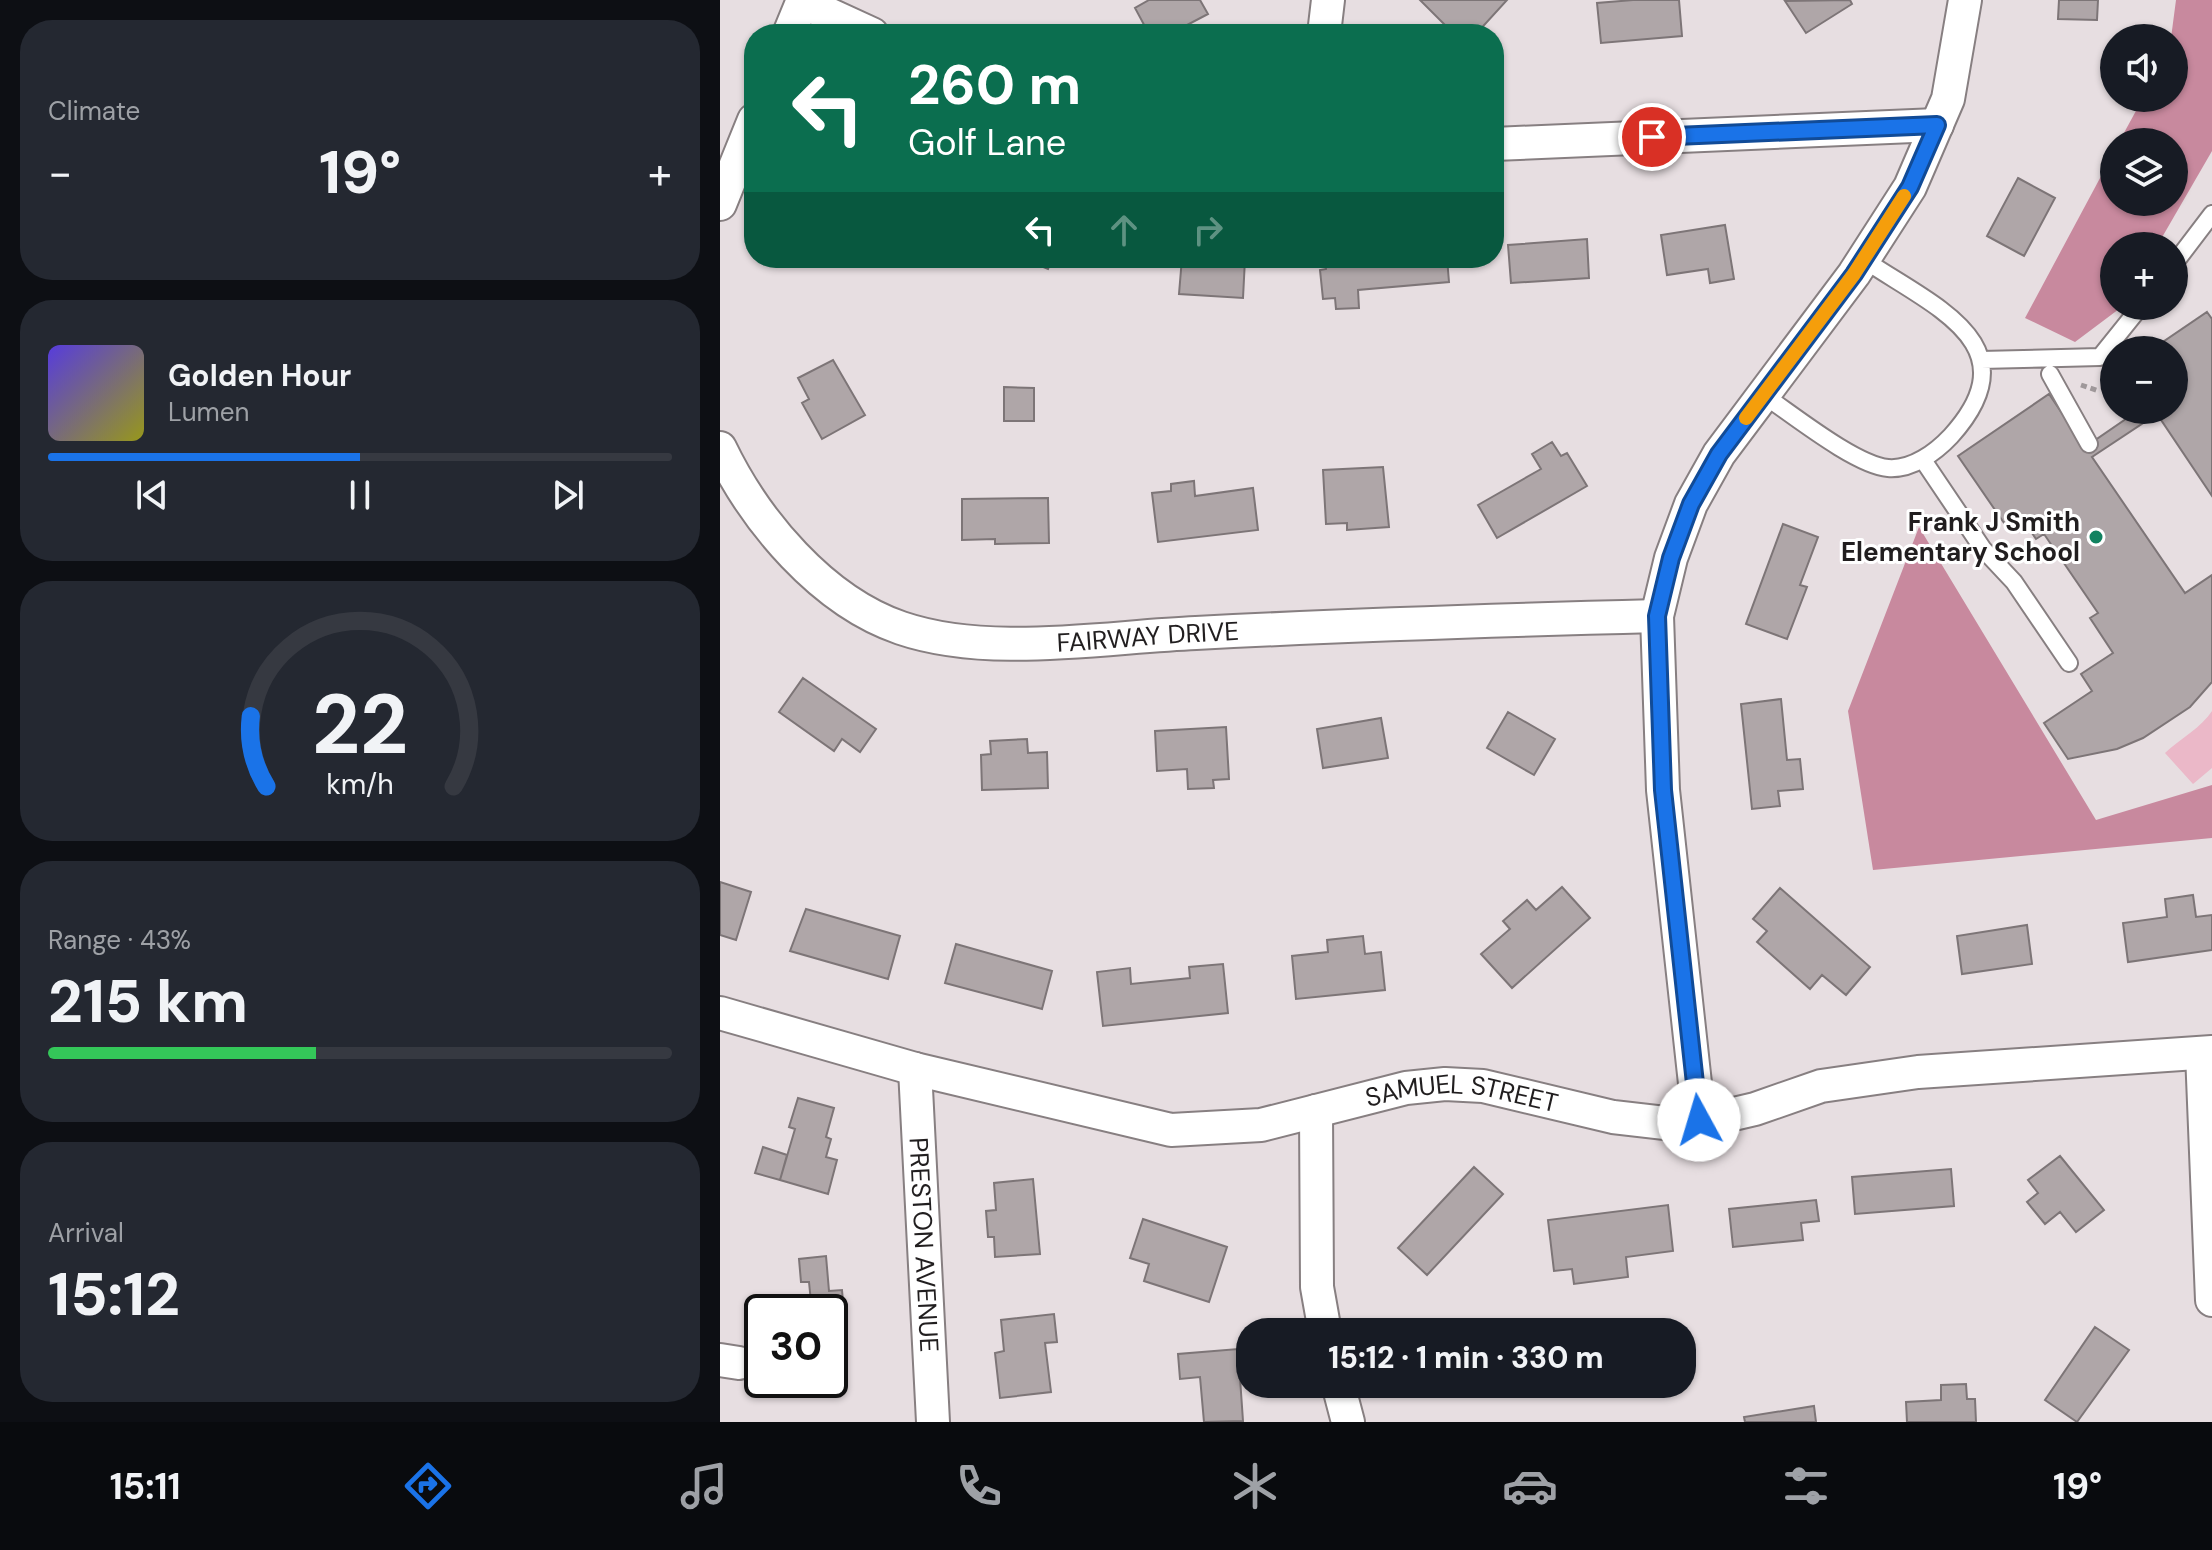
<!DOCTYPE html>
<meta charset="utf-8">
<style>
:root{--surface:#171b24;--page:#242831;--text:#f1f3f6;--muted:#9ea1a6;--line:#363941;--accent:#1a73e8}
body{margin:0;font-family:"DM Sans",sans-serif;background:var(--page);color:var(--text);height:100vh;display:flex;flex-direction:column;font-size:30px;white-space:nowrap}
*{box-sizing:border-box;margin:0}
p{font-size:26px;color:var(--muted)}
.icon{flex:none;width:44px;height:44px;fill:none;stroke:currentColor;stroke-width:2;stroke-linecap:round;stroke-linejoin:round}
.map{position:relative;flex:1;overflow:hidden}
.side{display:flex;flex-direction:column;gap:20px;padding:20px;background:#0d0f14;width:720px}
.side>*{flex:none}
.banner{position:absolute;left:24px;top:24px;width:760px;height:244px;border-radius:32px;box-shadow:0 2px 6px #0004;background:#0b6e4f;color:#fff;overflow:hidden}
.fabs{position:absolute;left:1380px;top:24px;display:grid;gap:16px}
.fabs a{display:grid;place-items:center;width:88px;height:88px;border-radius:50%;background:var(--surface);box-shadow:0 2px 6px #0004;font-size:40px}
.speed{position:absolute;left:24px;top:1294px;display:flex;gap:16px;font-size:40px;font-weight:700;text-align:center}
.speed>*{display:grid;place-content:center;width:104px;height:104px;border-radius:50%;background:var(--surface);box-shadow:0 2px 6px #0004;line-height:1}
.speed .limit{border:4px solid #111;border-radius:12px;background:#fff;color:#111}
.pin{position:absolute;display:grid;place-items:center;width:68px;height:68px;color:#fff;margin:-34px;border:4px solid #fff;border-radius:50%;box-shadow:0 2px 8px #0007}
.me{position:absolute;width:88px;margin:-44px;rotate:354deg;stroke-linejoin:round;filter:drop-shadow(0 0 6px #0008)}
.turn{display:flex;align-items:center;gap:28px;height:168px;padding:0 32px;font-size:36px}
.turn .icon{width:104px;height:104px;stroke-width:2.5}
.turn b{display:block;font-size:56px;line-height:68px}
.lanes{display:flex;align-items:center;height:76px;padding:0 32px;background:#0003;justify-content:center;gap:40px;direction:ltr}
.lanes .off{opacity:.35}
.big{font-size:60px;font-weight:800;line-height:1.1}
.side .tile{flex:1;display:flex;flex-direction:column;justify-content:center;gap:12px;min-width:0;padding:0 28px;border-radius:32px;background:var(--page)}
.side .dial{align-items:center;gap:0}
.dial svg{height:208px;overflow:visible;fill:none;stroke:var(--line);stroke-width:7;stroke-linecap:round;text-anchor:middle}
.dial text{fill:var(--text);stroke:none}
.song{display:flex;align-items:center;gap:24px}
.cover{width:96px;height:96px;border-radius:12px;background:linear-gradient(135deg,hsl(250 70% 55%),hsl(60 70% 35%))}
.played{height:8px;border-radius:4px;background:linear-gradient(90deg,var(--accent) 50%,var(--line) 50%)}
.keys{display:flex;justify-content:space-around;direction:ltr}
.heat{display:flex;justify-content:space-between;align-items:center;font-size:44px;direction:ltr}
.charge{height:12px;border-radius:6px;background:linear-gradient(90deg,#34c759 43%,var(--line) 0)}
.trip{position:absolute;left:516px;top:1318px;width:460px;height:80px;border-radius:32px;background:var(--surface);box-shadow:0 2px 6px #0004;font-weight:800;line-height:80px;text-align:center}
.dock{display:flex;height:128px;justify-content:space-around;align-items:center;background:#090b0e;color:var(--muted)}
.dock .icon{width:56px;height:56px}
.dock .current{color:var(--accent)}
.dock b{font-size:36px;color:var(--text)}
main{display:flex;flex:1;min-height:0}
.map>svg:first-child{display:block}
.green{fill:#ebb8c8}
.forest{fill:#c8899e}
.building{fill:#afa6a8;stroke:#7d7577;stroke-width:2}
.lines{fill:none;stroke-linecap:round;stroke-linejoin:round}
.service-casing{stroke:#877f81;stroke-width:20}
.minor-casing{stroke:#877f81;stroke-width:36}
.path{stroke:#9f989a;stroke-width:5;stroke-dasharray:6 4;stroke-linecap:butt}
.service{stroke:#fff;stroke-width:16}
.minor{stroke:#fff;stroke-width:32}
.route-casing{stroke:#114b97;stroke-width:20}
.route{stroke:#1a73e8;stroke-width:14}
.slow{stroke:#f59e0b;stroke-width:14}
.poi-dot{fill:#118260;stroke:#fff;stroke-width:3}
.labels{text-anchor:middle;stroke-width:6;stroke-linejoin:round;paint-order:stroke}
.poi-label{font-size:26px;font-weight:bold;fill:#211e1f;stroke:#fff;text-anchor:end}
.street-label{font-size:26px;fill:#211e1f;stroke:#fff}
</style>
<main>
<section class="side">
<div class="tile"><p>Climate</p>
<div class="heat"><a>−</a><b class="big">19°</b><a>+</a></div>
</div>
<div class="tile">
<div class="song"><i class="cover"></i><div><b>Golden Hour</b><p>Lumen</p></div></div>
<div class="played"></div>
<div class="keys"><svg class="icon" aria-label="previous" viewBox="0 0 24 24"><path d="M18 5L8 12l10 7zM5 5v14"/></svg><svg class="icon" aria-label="pause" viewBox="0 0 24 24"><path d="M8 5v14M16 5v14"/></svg><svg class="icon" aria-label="next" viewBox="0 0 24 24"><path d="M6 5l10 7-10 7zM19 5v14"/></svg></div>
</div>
<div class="tile dial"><svg viewBox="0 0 100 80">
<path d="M14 69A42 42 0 1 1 86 69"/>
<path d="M14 69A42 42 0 0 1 8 42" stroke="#1a73e8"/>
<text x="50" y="56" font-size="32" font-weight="700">22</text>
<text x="50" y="72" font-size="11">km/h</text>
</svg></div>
<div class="tile"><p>Range · 43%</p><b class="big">215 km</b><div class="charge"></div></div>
<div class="tile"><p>Arrival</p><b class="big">15:12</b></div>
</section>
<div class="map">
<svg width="1492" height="1422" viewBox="0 0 1492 1422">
<rect width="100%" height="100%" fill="#e7dee1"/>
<path class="green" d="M 1492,711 L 1492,768 L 1473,784 L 1445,753 C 1460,739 1482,727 1492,711 Z"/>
<path class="forest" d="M 1456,0 L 1492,0 L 1492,151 L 1437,246 L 1394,246 L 1394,306 L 1403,306 L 1355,342 L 1305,318 L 1394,152 L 1394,202 L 1454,202 L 1454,142 L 1399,142 L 1423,98 L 1454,98 L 1454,38 L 1451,38 Z
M 1199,527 L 1376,820 L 1492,785 L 1492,838 L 1153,870 L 1128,711 Z"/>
<path class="building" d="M 429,0 L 480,0 L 488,14 L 450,34 L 429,34 L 415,8 Z
M 700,0 L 787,0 L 756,34 L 734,34 Z
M 913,0 L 959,0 L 962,36 L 881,43 L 877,3 Z
M 1130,0 L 1132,4 L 1086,33 L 1065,1 Z
M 1339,0 L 1378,0 L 1377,20 L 1338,19 Z
M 1298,178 L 1335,198 L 1304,256 L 1267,236 Z
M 1005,225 L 1014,279 L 990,283 L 988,269 L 947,275 L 941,235 Z
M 867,239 L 869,278 L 791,283 L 788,245 Z
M 301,258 L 332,258 L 328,269 Z
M 462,258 L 525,259 L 523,298 L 459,294 Z
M 605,258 L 727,258 L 729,282 L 638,290 L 639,308 L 616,309 L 615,298 L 603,299 L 600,270 L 606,269 Z
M 1487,312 L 1492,319 L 1492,496 L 1437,414 L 1372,457 L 1465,593 L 1492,575 L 1492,682 L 1470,707 L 1423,738 L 1397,749 L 1348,759 L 1324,723 L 1372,691 L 1361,674 L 1393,653 L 1370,618 L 1378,613 L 1324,534 L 1316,539 L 1299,514 L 1284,523 L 1238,456 L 1329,394 L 1365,447 L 1419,410 L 1454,410 L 1454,350 L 1431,350 Z
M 113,360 L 145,415 L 102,439 L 82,403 L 89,399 L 78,378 Z
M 284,387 L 314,388 L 314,421 L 284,421 Z
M 832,442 L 841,456 L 847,453 L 867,486 L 777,538 L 758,505 L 821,469 L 812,454 Z
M 663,467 L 669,527 L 627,530 L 627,523 L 606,524 L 603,470 Z
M 474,481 L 475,496 L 533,488 L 538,530 L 438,542 L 432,493 L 451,491 L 451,484 Z
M 328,498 L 329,543 L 275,544 L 275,539 L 242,540 L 242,499 Z
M 1063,524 L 1098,537 L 1080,585 L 1087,587 L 1067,639 L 1026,624 Z
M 83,678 L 156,729 L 140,752 L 122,739 L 114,751 L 59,712 Z
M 1061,699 L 1067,760 L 1080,759 L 1083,789 L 1058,791 L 1060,806 L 1032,809 L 1021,704 Z
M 788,712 L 835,739 L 814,775 L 767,748 Z
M 661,718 L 668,758 L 603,768 L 597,729 Z
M 506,727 L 509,779 L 493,780 L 494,788 L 468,789 L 467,769 L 437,771 L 435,731 Z
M 307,739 L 308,753 L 327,752 L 328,788 L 262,790 L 261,755 L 271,754 L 270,741 Z
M 0,882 L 31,892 L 16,940 L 0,935 Z
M 842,887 L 870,918 L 792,988 L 761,954 L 790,929 L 783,921 L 807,900 L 816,910 Z
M 1060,888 L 1150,967 L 1126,995 L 1102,975 L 1090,989 L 1037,942 L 1047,931 L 1033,919 Z
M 1473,895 L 1476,917 L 1492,915 L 1492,950 L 1408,962 L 1403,923 L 1447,917 L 1445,899 Z
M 86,909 L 180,936 L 168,979 L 70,951 Z
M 1307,925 L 1312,964 L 1242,974 L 1237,936 Z
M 643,936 L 645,954 L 661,952 L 665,990 L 576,999 L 572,956 L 608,952 L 607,940 Z
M 236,944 L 332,971 L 322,1009 L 225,983 Z
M 503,964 L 508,1013 L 383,1026 L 377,972 L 410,968 L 411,984 L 470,978 L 469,967 Z
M 78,1098 L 114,1108 L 106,1137 L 111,1139 L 106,1157 L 117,1160 L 108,1194 L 60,1180 L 75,1129 L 69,1127 Z
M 43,1147 L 67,1155 L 60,1180 L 35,1173 Z
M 1340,1156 L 1384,1210 L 1356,1232 L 1340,1212 L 1325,1224 L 1307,1202 L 1318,1193 L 1308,1180 Z
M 754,1167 L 783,1194 L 707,1275 L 678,1248 Z
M 1231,1169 L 1234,1206 L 1135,1214 L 1132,1177 Z
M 313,1179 L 320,1254 L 275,1257 L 274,1237 L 268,1237 L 266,1211 L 276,1210 L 274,1183 Z
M 1096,1200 L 1099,1221 L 1081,1223 L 1083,1240 L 1013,1247 L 1009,1209 Z
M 948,1205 L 953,1251 L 906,1257 L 908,1277 L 854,1284 L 852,1269 L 834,1271 L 828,1220 Z
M 423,1219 L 507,1247 L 489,1302 L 424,1281 L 429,1264 L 410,1258 Z
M 106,1256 L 109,1291 L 122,1290 L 126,1337 L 110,1338 L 110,1312 L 92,1312 L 89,1282 L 81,1282 L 79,1259 Z
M 334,1314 L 337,1342 L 325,1343 L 331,1392 L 280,1398 L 275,1353 L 284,1351 L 281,1320 Z
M 1375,1327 L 1409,1350 L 1357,1422 L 1325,1400 Z
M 518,1349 L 523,1421 L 484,1422 L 480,1377 L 460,1379 L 458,1354 Z
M 1246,1384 L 1247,1399 L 1255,1399 L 1256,1422 L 1187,1422 L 1186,1402 L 1221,1400 L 1221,1385 Z
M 1094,1406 L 1096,1422 L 1025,1422 L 1024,1417 Z"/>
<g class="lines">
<g class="service-casing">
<path id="service" d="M 1454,264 L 1492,214
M 1261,360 L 1380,357 L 1421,306
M 1330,374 L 1369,444
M 1042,394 C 1072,414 1135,465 1168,468 C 1192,470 1216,452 1231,436 C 1314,344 1212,306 1143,259
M 1203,460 L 1263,549 L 1294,582 L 1349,663"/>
</g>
<g class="minor-casing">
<g id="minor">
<path d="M 82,2 L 152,34"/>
<path d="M 69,34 L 83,0"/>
<path d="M 604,34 L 608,0"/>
<path d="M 774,144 L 1217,125"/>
<path d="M 0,204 L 34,120"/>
<path id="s1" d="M 0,448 C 35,521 102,601 181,628 C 269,658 383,637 476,633 C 630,625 783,620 937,616"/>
<path id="s2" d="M 0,1013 L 195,1069 L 451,1130 L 541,1125 L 686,1088 L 725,1084 L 763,1086 L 893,1117 L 945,1123 L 988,1120 L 1035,1109 L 1101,1086 L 1198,1072 L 1492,1052"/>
<path d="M 1482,1053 L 1492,1300"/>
<path id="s3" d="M 195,1069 L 213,1422"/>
<path d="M 596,1111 L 597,1287 L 605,1332"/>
<path d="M 979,1120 L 943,790 L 937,616 L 951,558 L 971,504 L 999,454 L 1134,274 L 1190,187 L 1228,99 L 1245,0"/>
<path d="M 0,1360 L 19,1363"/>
<path d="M 618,1384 L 628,1422"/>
</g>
</g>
<path class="path" d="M 1361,385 L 1379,391"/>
<use href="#service" class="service"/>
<use href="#minor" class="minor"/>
</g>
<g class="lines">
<g class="route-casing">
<path id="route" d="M 932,137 L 1217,125 L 1190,187 L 1134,274 L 999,454 L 971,504 L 951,558 L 937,616 L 943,790 L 979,1120"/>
</g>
<use href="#route" class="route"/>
<path class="slow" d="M 1026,418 L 1134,274 L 1184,196"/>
</g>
<circle class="poi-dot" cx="1376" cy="537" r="8"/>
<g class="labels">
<g class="poi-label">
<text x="1360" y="531">Frank J Smith<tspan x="1360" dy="30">Elementary School</tspan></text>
</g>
<g class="street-label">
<text dy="9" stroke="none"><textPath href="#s1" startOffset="510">FAIRWAY DRIVE</textPath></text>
<text dy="9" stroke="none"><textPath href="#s2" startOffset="762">SAMUEL STREET</textPath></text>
<text dy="9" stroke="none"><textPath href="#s3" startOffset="176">PRESTON AVENUE</textPath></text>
</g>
</g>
</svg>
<div class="fabs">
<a><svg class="icon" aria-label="sound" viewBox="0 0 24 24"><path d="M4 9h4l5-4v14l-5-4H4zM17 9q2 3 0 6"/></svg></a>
<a><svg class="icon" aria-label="layers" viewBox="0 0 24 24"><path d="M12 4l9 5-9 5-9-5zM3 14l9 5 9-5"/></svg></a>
<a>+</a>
<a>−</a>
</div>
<div class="speed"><div class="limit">30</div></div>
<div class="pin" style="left:932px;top:137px;background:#d93025"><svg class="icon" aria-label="arrive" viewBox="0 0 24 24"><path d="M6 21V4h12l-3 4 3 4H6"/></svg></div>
<svg class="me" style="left:979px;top:1120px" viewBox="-20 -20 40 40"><circle r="19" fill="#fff"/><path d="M0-13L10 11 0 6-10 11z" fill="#1a73e8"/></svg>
<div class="trip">15:12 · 1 min · 330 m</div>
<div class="banner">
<div class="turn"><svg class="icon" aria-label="left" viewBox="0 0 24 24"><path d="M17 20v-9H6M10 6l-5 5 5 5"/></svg><div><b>260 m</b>Golf Lane</div></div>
<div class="lanes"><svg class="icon" aria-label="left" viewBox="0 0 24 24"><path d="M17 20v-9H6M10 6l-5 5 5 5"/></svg><svg class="icon off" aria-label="ahead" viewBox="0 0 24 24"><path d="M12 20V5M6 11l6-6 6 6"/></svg><svg class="icon off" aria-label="right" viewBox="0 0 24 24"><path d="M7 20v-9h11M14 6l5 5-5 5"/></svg></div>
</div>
</div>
</main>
<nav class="dock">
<b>15:11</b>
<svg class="icon current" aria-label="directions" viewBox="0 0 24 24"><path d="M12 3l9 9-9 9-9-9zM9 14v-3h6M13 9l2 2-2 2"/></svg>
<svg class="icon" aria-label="music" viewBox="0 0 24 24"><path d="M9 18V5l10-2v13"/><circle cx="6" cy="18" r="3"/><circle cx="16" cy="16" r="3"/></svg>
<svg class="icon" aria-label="phone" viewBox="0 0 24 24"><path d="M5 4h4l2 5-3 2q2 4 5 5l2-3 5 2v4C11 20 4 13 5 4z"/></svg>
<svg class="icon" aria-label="climate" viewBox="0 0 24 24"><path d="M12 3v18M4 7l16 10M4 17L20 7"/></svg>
<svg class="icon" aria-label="car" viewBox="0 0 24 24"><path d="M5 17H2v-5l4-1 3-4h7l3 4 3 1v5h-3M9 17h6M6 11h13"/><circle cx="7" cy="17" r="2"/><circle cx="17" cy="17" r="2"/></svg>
<svg class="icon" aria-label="filters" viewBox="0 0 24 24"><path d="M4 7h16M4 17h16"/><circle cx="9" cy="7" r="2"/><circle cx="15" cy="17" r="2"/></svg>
<b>19°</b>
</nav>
